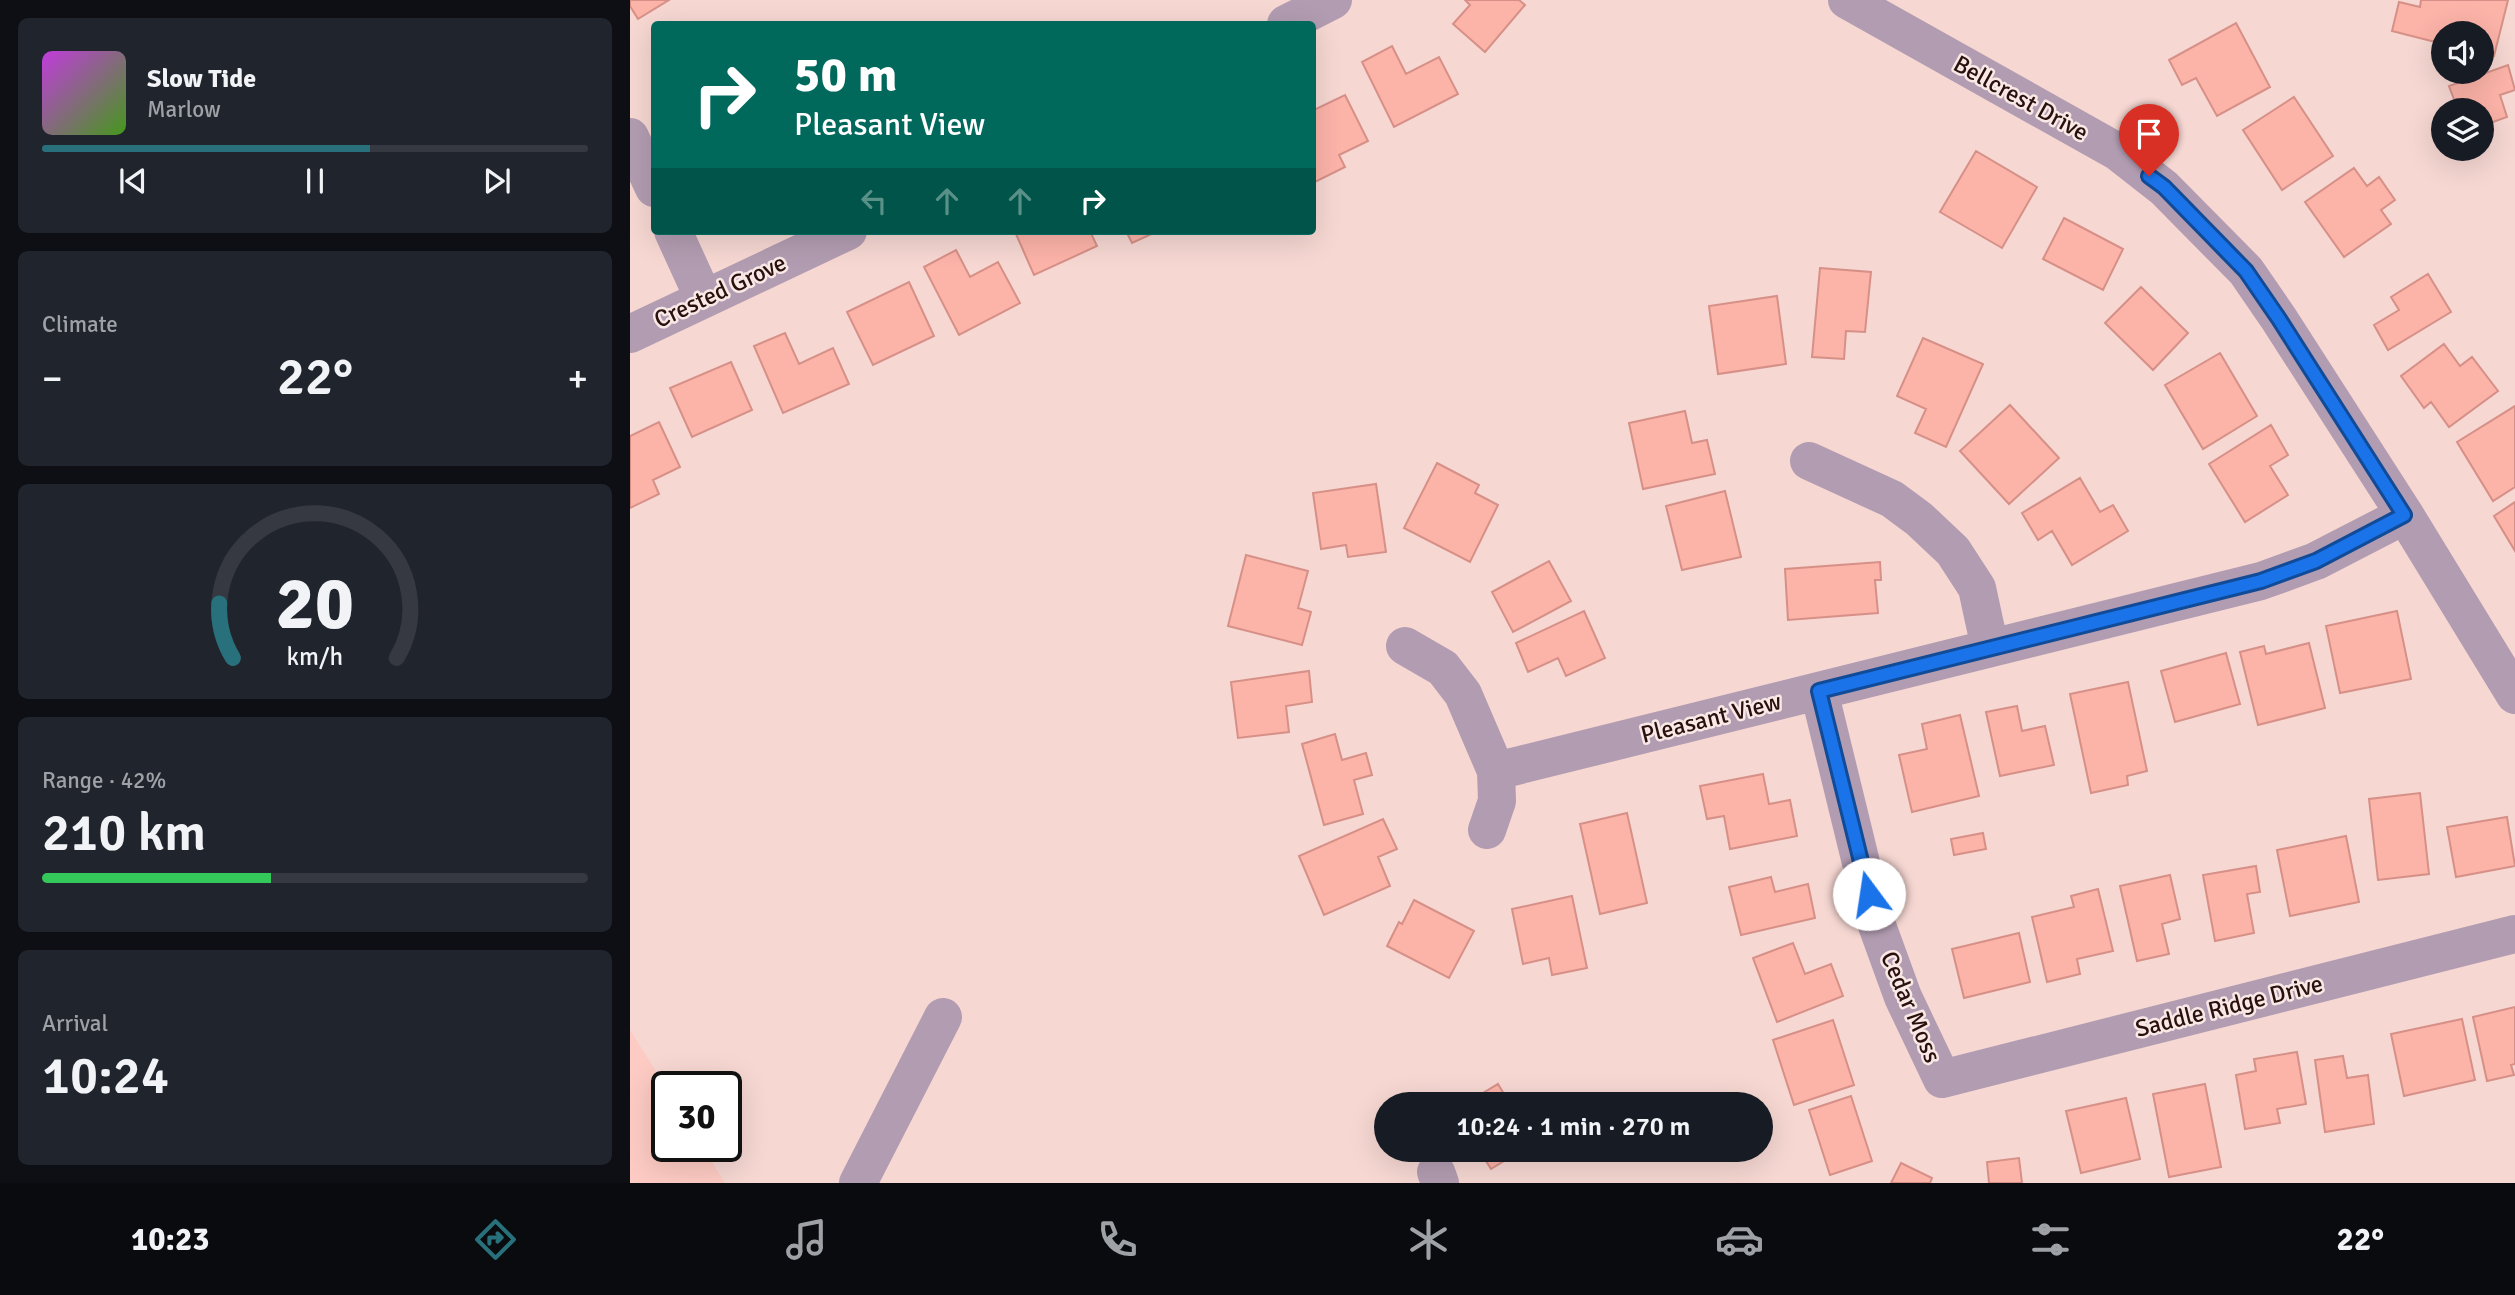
<!DOCTYPE html>
<meta charset="utf-8">
<style>
:root{--surface:#171b24;--page:#20242c;--text:#f1f3f6;--muted:#9ea1a6;--line:#363941;--accent:#28707b}
body{margin:0;font-family:Signika,sans-serif;background:var(--page);color:var(--text);height:100vh;display:flex;flex-direction:column;font-size:26px;white-space:nowrap}
*{box-sizing:border-box;margin:0}
p{font-size:23px;color:var(--muted)}
.icon{flex:none;width:38px;height:38px;fill:none;stroke:currentColor;stroke-width:2;stroke-linecap:round;stroke-linejoin:round}
.map{position:relative;flex:1;overflow:hidden}
.drawer{display:flex;flex-direction:column;gap:18px;padding:18px;background:#0d0f14;width:630px}
.drawer>*{flex:none}
.hud{position:absolute;left:21px;top:21px;width:665px;height:214px;border-radius:7px;box-shadow:0 7px 28px #0002;background:#00695c;color:#fff;overflow:hidden}
.fabs{position:absolute;left:1801px;top:21px;display:grid;gap:14px}
.fabs a{display:grid;place-items:center;width:63px;height:63px;border-radius:50%;background:var(--surface);box-shadow:0 7px 28px #0002;font-size:35px}
.speed{position:absolute;left:21px;top:1071px;display:flex;gap:14px;font-size:35px;font-weight:700;text-align:center}
.speed>*{display:grid;place-content:center;width:91px;height:91px;border-radius:50%;background:var(--surface);box-shadow:0 7px 28px #0002;line-height:1}
.speed .limit{border:4px solid #111;border-radius:10px;background:#fff;color:#111}
.pin{position:absolute;display:grid;place-items:center;width:60px;height:60px;color:#fff;margin:-72px -30px;border-radius:50% 50% 50% 0;rotate:-45deg;box-shadow:0 0 7px #0007}
.pin .icon{rotate:45deg}
.me{position:absolute;width:77px;margin:-38px;rotate:346deg;stroke-linejoin:round;filter:drop-shadow(0 0 5px #0008)}
.turn{display:flex;align-items:center;gap:24px;height:147px;padding:0 28px;font-size:32px}
.turn .icon{width:91px;height:91px;stroke-width:2.5}
.turn b{display:block;font-size:49px;line-height:60px}
.lanes{display:flex;align-items:center;height:66px;padding:0 28px;background:#0003;justify-content:center;gap:35px;direction:ltr}
.lanes .off{opacity:.35}
.big{font-size:52px;font-weight:600;line-height:1.1}
.drawer .widget{flex:1;display:flex;flex-direction:column;justify-content:center;gap:10px;min-width:0;padding:0 24px;border-radius:10px;background:var(--page)}
.drawer .dial{align-items:center;gap:0}
.dial svg{height:182px;overflow:visible;fill:none;stroke:var(--line);stroke-width:7;stroke-linecap:round;text-anchor:middle}
.dial text{fill:var(--text);stroke:none}
.song{display:flex;align-items:center;gap:21px}
.cover{width:84px;height:84px;border-radius:10px;background:linear-gradient(135deg,hsl(290 70% 55%),hsl(100 70% 35%))}
.played{height:7px;border-radius:4px;background:linear-gradient(90deg,var(--accent) 60%,var(--line) 60%)}
.keys{display:flex;justify-content:space-around;direction:ltr}
.heat{display:flex;justify-content:space-between;align-items:center;font-size:38px;direction:ltr}
.charge{height:10px;border-radius:5px;background:linear-gradient(90deg,#34c759 42%,var(--line) 0)}
.trip{position:absolute;left:744px;top:1092px;width:399px;height:70px;border-radius:35px;background:var(--surface);box-shadow:0 7px 28px #0002;font-weight:600;line-height:70px;text-align:center}
.dock{display:flex;height:112px;justify-content:space-around;align-items:center;background:#090b0e;color:var(--muted)}
.dock .icon{width:49px;height:49px}
.dock .current{color:var(--accent)}
.dock b{font-size:32px;color:var(--text)}
main{display:flex;flex:1;min-height:0}
.map>svg:first-child{display:block}
.built{fill:#fdcbc3}
.building{fill:#fcb3a8;stroke:#d69087;stroke-width:2}
.lines{fill:none;stroke-linecap:round;stroke-linejoin:round}
.minor{stroke:#b29cb1;stroke-width:38}
.route-casing{stroke:#114b97;stroke-width:18}
.route{stroke:#1a73e8;stroke-width:12}
.labels{text-anchor:middle;stroke-width:5;stroke-linejoin:round;paint-order:stroke}
.street-label{font-size:24px;fill:#29100d;stroke:#f8e8e6}
</style>
<main>
<section class="drawer">
<div class="widget">
<div class="song"><i class="cover"></i><div><b>Slow Tide</b><p>Marlow</p></div></div>
<div class="played"></div>
<div class="keys"><svg class="icon" aria-label="previous" viewBox="0 0 24 24"><path d="M18 5L8 12l10 7zM5 5v14"/></svg><svg class="icon" aria-label="pause" viewBox="0 0 24 24"><path d="M8 5v14M16 5v14"/></svg><svg class="icon" aria-label="next" viewBox="0 0 24 24"><path d="M6 5l10 7-10 7zM19 5v14"/></svg></div>
</div>
<div class="widget"><p>Climate</p>
<div class="heat"><a>−</a><b class="big">22°</b><a>+</a></div>
</div>
<div class="widget dial"><svg viewBox="0 0 100 80">
<path d="M14 69A42 42 0 1 1 86 69"/>
<path d="M14 69A42 42 0 0 1 8 45" stroke="#28707b"/>
<text x="50" y="56" font-size="32" font-weight="700">20</text>
<text x="50" y="72" font-size="11">km/h</text>
</svg></div>
<div class="widget"><p>Range · 42%</p><b class="big">210 km</b><div class="charge"></div></div>
<div class="widget"><p>Arrival</p><b class="big">10:24</b></div>
</section>
<div class="map">
<svg width="1885" height="1183" viewBox="0 0 1885 1183">
<rect width="100%" height="100%" fill="#f6d7d2"/>
<path class="built" d="M 0,1030 L 37,1089 L 37,1146 L 72,1146 L 95,1183 L 0,1183 Z"/>
<path class="building" d="M 0,0 L 39,0 L 8,19 L 0,6 Z
M 835,0 L 889,0 L 895,5 L 855,52 L 823,24 L 840,5 Z
M 1791,0 L 1878,0 L 1864,56 L 1852,53 L 1852,33 L 1813,33 L 1813,44 L 1762,31 L 1769,2 L 1790,7 Z
M 1606,23 L 1640,87 L 1587,116 L 1566,78 L 1552,85 L 1539,60 Z
M 762,46 L 776,74 L 809,57 L 828,94 L 764,127 L 732,62 Z
M 1878,65 L 1885,90 L 1870,95 L 1877,117 L 1852,126 L 1852,110 L 1828,110 L 1819,86 Z
M 715,95 L 738,141 L 709,155 L 715,167 L 683,183 L 682,107 L 684,110 Z
M 1664,97 L 1703,156 L 1652,190 L 1613,130 Z
M 1346,151 L 1407,187 L 1372,248 L 1310,212 Z
M 1724,168 L 1737,186 L 1749,177 L 1765,200 L 1751,210 L 1761,224 L 1714,257 L 1675,202 Z
M 1434,218 L 1493,249 L 1473,290 L 1413,259 Z
M 394,231 L 460,231 L 467,246 L 404,275 L 386,234 Z
M 496,231 L 528,231 L 502,243 Z
M 326,250 L 340,277 L 368,262 L 390,303 L 329,335 L 294,267 Z
M 1190,268 L 1241,272 L 1235,332 L 1216,331 L 1214,359 L 1182,357 Z
M 1798,274 L 1821,312 L 1758,350 L 1744,325 L 1769,310 L 1761,297 Z
M 279,282 L 304,336 L 243,365 L 217,312 Z
M 1511,287 L 1558,333 L 1523,370 L 1475,323 Z
M 1147,296 L 1156,364 L 1088,374 L 1079,306 Z
M 155,333 L 169,364 L 203,348 L 219,384 L 153,413 L 124,346 Z
M 1293,338 L 1353,364 L 1316,447 L 1285,433 L 1296,409 L 1267,396 Z
M 1814,344 L 1830,366 L 1842,357 L 1868,391 L 1819,427 L 1801,402 L 1794,408 L 1771,376 Z
M 1590,353 L 1627,416 L 1573,449 L 1535,385 Z
M 101,362 L 122,410 L 62,437 L 40,388 Z
M 1380,405 L 1429,458 L 1379,504 L 1330,451 Z
M 1885,406 L 1885,487 L 1863,501 L 1827,442 Z
M 1055,411 L 1062,443 L 1077,440 L 1085,474 L 1013,489 L 999,423 Z
M 29,422 L 50,467 L 23,480 L 29,494 L 0,508 L 0,436 Z
M 1641,425 L 1658,455 L 1640,466 L 1658,495 L 1615,522 L 1579,464 Z
M 807,463 L 849,485 L 845,493 L 868,505 L 840,562 L 774,528 Z
M 1450,478 L 1470,512 L 1483,505 L 1498,531 L 1442,565 L 1422,531 L 1408,540 L 1392,513 Z
M 746,484 L 756,552 L 718,557 L 716,545 L 691,549 L 683,493 Z
M 1095,491 L 1111,557 L 1052,570 L 1036,506 Z
M 1885,502 L 1885,551 L 1864,516 Z
M 616,555 L 678,571 L 668,608 L 681,612 L 672,645 L 598,626 Z
M 919,561 L 941,601 L 883,632 L 862,592 Z
M 1250,562 L 1251,580 L 1245,580 L 1248,613 L 1158,620 L 1155,569 Z
M 954,611 L 975,658 L 936,676 L 928,658 L 898,672 L 886,643 Z
M 1767,611 L 1781,679 L 1710,693 L 1696,626 Z
M 1679,643 L 1695,708 L 1628,725 L 1610,652 L 1634,646 L 1636,654 Z
M 1596,653 L 1610,704 L 1545,722 L 1531,671 Z
M 679,671 L 682,702 L 656,706 L 659,732 L 608,738 L 601,682 Z
M 1498,682 L 1517,771 L 1497,776 L 1498,785 L 1461,793 L 1440,694 Z
M 1387,706 L 1392,731 L 1415,726 L 1424,765 L 1370,776 L 1356,712 Z
M 1330,715 L 1349,796 L 1282,812 L 1269,755 L 1297,749 L 1292,724 Z
M 705,734 L 712,760 L 736,753 L 742,775 L 724,780 L 733,814 L 694,825 L 672,744 Z
M 1133,774 L 1139,804 L 1160,800 L 1167,836 L 1100,849 L 1094,816 L 1077,819 L 1070,786 Z
M 1790,793 L 1799,874 L 1748,880 L 1739,799 Z
M 997,813 L 1017,903 L 970,914 L 950,824 Z
M 1877,817 L 1885,866 L 1826,877 L 1817,827 Z
M 753,819 L 767,849 L 748,857 L 760,886 L 694,915 L 669,856 Z
M 1353,833 L 1356,849 L 1324,855 L 1321,839 Z
M 1716,836 L 1729,902 L 1660,916 L 1647,850 Z
M 1626,866 L 1630,892 L 1617,894 L 1624,933 L 1585,941 L 1573,875 Z
M 1540,875 L 1550,919 L 1532,924 L 1539,954 L 1507,961 L 1490,886 Z
M 1141,877 L 1145,892 L 1178,884 L 1185,918 L 1111,935 L 1099,887 Z
M 1468,889 L 1483,951 L 1447,959 L 1450,974 L 1417,982 L 1402,917 L 1444,907 L 1441,896 Z
M 942,896 L 957,968 L 922,975 L 919,958 L 893,964 L 882,909 Z
M 784,900 L 844,931 L 819,978 L 757,946 L 769,922 L 772,924 Z
M 1389,933 L 1400,982 L 1334,998 L 1322,949 Z
M 1163,943 L 1175,974 L 1201,964 L 1213,996 L 1147,1022 L 1123,958 Z
M 1885,1007 L 1885,1064 L 1881,1065 L 1884,1075 L 1857,1081 L 1843,1017 Z
M 1832,1019 L 1845,1080 L 1774,1096 L 1761,1034 Z
M 1203,1020 L 1224,1085 L 1164,1105 L 1143,1040 Z
M 1667,1052 L 1676,1104 L 1647,1109 L 1650,1123 L 1615,1129 L 1606,1075 L 1626,1071 L 1624,1059 Z
M 1713,1056 L 1717,1078 L 1738,1075 L 1744,1124 L 1695,1132 L 1685,1060 Z
M 868,1084 L 880,1104 L 835,1104 Z
M 1575,1084 L 1591,1167 L 1539,1177 L 1523,1094 Z
M 1221,1096 L 1242,1161 L 1200,1175 L 1179,1110 Z
M 1496,1098 L 1510,1159 L 1451,1173 L 1436,1111 Z
M 849,1150 L 892,1150 L 861,1169 Z
M 1389,1158 L 1392,1183 L 1359,1183 L 1357,1162 Z
M 1271,1163 L 1302,1178 L 1300,1183 L 1261,1183 Z"/>
<g class="lines">
<path class="minor" d="M 1217,0 L 1488,152 L 1534,188 L 1616,271 L 1649,319 L 1775,515 L 1885,695
M 656,24 L 703,0
M 0,137 L 24,188
M 43,231 L 74,299
M 0,334 L 218,231
M 1179,461 L 1262,499 L 1289,519 L 1323,551 L 1347,588 L 1360,648
M 775,646 L 813,668 L 833,694 L 866,771 L 867,801 L 857,830
M 1189,691 L 1245,920 L 1273,997 L 1312,1079 L 1885,934
M 866,771 L 1631,581 L 1686,561 L 1775,515
M 806,1172 L 810,1183
M 228,1183 L 313,1017"/>
</g>
<g class="lines">
<g class="route-casing">
<path id="route" d="M 1239,894 L 1189,691 L 1631,581 L 1686,561 L 1774,515 L 1649,319 L 1616,271 L 1534,187 L 1519,176"/>
</g>
<use href="#route" class="route"/>
</g>
<g class="labels">
<g class="street-label">
<text transform="translate(1391 98) rotate(29)" y="8">Bellcrest Drive</text>
<text transform="translate(90 291) rotate(-25)" y="8">Crested Grove</text>
<text transform="translate(1081 718) rotate(-14)" y="8">Pleasant View</text>
<text transform="translate(1599 1006) rotate(-14)" y="8">Saddle Ridge Drive</text>
<text transform="translate(1281 1007) rotate(67)" y="8">Cedar Moss</text>
</g>
</g>
</svg>
<div class="fabs">
<a><svg class="icon" aria-label="sound" viewBox="0 0 24 24"><path d="M4 9h4l5-4v14l-5-4H4zM17 9q2 3 0 6"/></svg></a>
<a><svg class="icon" aria-label="layers" viewBox="0 0 24 24"><path d="M12 4l9 5-9 5-9-5zM3 14l9 5 9-5"/></svg></a>
</div>
<div class="speed"><div class="limit">30</div></div>
<div class="pin" style="left:1519px;top:176px;background:#d93025"><svg class="icon" aria-label="arrive" viewBox="0 0 24 24"><path d="M6 21V4h12l-3 4 3 4H6"/></svg></div>
<svg class="me" style="left:1239px;top:894px" viewBox="-20 -20 40 40"><circle r="19" fill="#fff"/><path d="M0-13L10 11 0 6-10 11z" fill="#1a73e8"/></svg>
<div class="trip">10:24 · 1 min · 270 m</div>
<div class="hud">
<div class="turn"><svg class="icon" aria-label="right" viewBox="0 0 24 24"><path d="M7 20v-9h11M14 6l5 5-5 5"/></svg><div><b>50 m</b>Pleasant View</div></div>
<div class="lanes"><svg class="icon off" aria-label="left" viewBox="0 0 24 24"><path d="M17 20v-9H6M10 6l-5 5 5 5"/></svg><svg class="icon off" aria-label="ahead" viewBox="0 0 24 24"><path d="M12 20V5M6 11l6-6 6 6"/></svg><svg class="icon off" aria-label="ahead" viewBox="0 0 24 24"><path d="M12 20V5M6 11l6-6 6 6"/></svg><svg class="icon" aria-label="right" viewBox="0 0 24 24"><path d="M7 20v-9h11M14 6l5 5-5 5"/></svg></div>
</div>
</div>
</main>
<nav class="dock">
<b>10:23</b>
<svg class="icon current" aria-label="directions" viewBox="0 0 24 24"><path d="M12 3l9 9-9 9-9-9zM9 14v-3h6M13 9l2 2-2 2"/></svg>
<svg class="icon" aria-label="music" viewBox="0 0 24 24"><path d="M9 18V5l10-2v13"/><circle cx="6" cy="18" r="3"/><circle cx="16" cy="16" r="3"/></svg>
<svg class="icon" aria-label="phone" viewBox="0 0 24 24"><path d="M5 4h4l2 5-3 2q2 4 5 5l2-3 5 2v4C11 20 4 13 5 4z"/></svg>
<svg class="icon" aria-label="climate" viewBox="0 0 24 24"><path d="M12 3v18M4 7l16 10M4 17L20 7"/></svg>
<svg class="icon" aria-label="car" viewBox="0 0 24 24"><path d="M5 17H2v-5l4-1 3-4h7l3 4 3 1v5h-3M9 17h6M6 11h13"/><circle cx="7" cy="17" r="2"/><circle cx="17" cy="17" r="2"/></svg>
<svg class="icon" aria-label="filters" viewBox="0 0 24 24"><path d="M4 7h16M4 17h16"/><circle cx="9" cy="7" r="2"/><circle cx="15" cy="17" r="2"/></svg>
<b>22°</b>
</nav>
